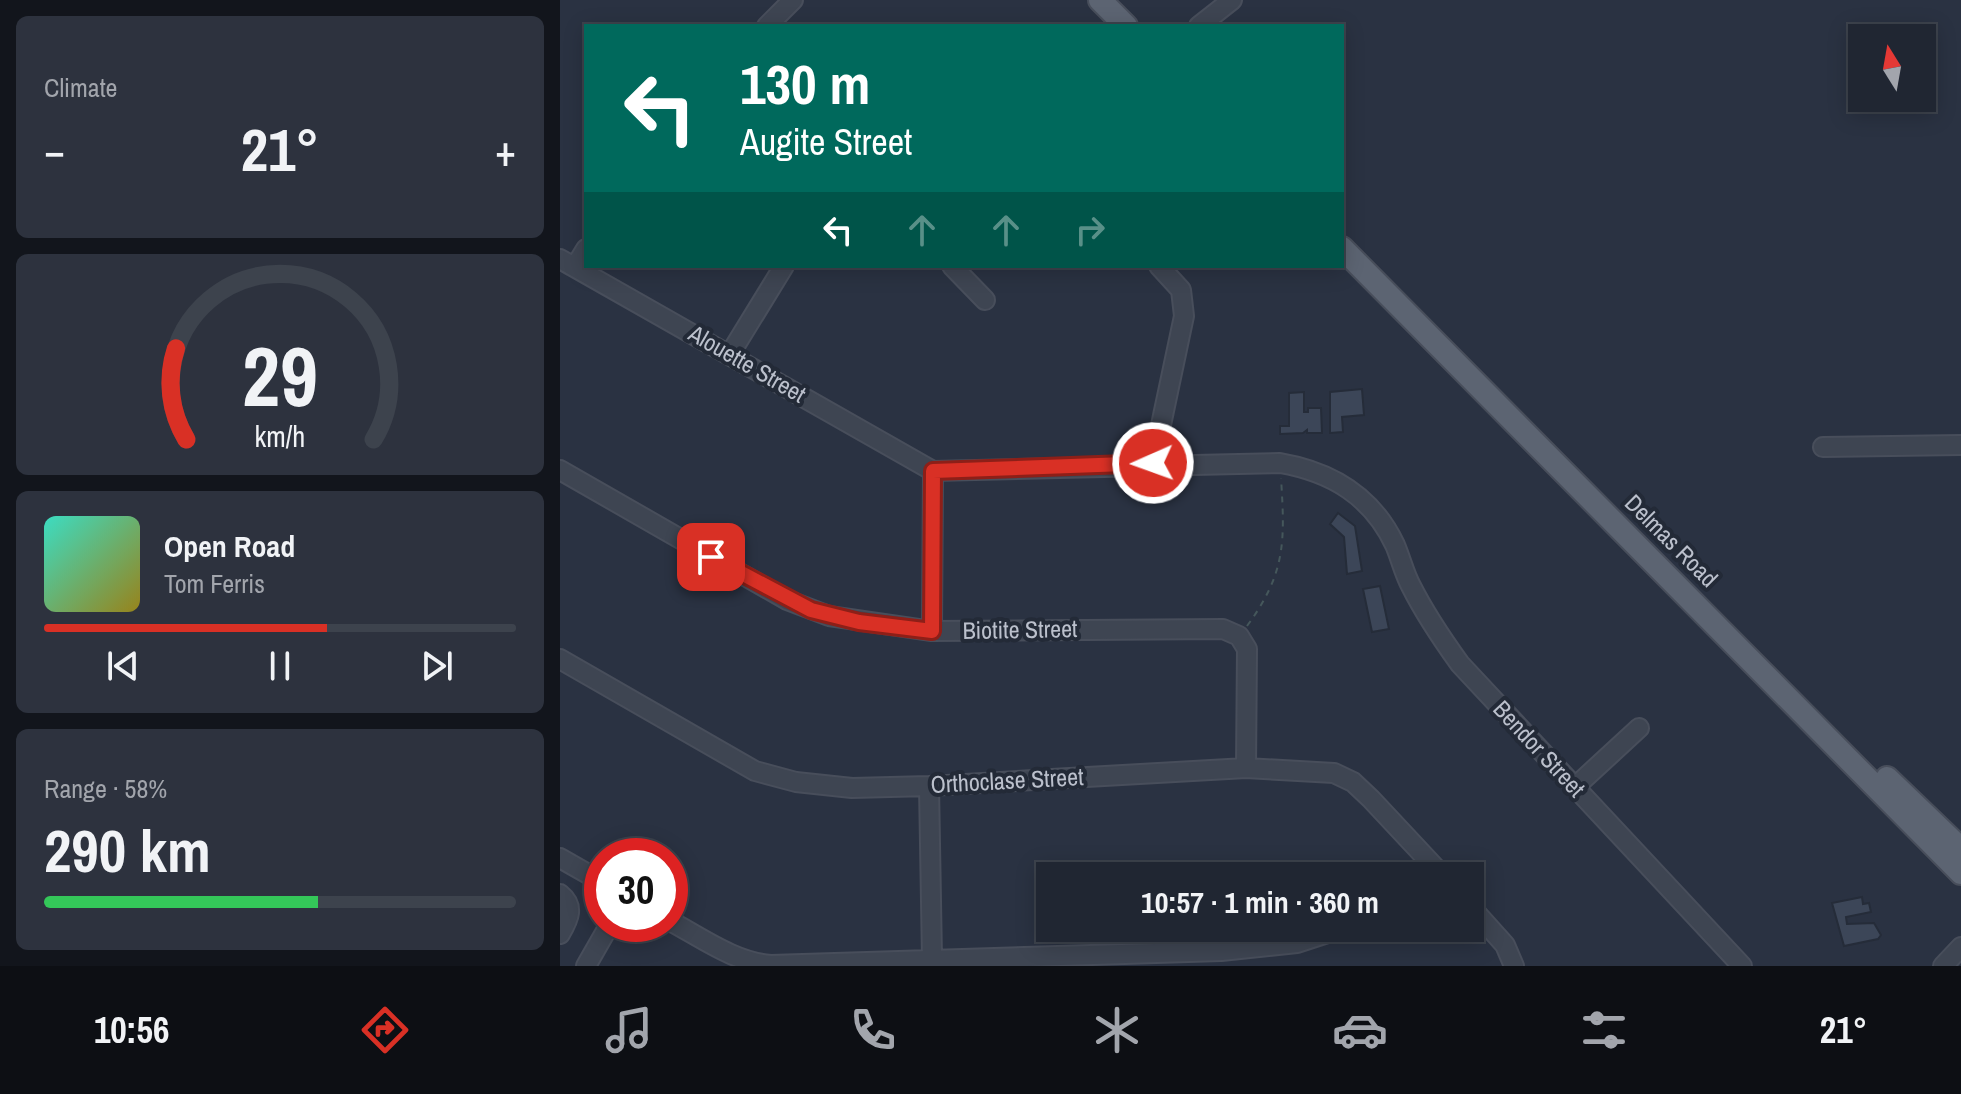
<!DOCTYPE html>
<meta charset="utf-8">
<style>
:root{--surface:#202632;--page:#2d323e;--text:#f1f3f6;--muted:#a2a5ac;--line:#3d434d;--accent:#d93025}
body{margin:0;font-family:"Archivo Narrow",sans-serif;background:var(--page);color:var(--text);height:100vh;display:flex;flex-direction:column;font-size:30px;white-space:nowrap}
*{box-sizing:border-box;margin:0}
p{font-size:26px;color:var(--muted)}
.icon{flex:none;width:44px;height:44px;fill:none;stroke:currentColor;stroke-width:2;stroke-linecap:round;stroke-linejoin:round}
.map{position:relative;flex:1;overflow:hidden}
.details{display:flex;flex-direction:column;gap:16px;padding:16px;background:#12151c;width:560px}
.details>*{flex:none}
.top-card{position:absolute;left:24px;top:24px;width:760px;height:244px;border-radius:0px;box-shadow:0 4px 20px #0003,0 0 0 2px var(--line);background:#00695c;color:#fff;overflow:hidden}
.needle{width:52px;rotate:349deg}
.tools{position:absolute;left:1288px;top:24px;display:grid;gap:16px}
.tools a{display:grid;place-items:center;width:88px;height:88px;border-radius:0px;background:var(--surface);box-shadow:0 4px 20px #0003,0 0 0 2px var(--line);font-size:40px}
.speed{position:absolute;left:24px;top:838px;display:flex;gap:16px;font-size:40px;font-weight:700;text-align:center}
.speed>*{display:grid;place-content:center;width:104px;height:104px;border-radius:50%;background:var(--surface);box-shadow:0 4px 20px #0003,0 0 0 2px var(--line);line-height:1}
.speed .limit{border:12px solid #d22;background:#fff;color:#111}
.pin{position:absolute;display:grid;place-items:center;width:68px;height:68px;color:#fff;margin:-34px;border-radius:16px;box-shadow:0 4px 12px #0006}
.me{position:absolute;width:88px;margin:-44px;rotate:268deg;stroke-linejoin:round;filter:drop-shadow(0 0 6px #0008)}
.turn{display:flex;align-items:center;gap:28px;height:168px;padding:0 24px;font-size:36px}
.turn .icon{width:104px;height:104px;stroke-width:2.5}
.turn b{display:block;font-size:56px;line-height:68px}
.lanes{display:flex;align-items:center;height:76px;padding:0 24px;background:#0003;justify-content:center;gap:40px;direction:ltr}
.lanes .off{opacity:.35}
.big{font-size:60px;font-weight:700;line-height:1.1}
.details .tile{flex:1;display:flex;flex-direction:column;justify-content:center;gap:12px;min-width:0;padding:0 28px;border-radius:12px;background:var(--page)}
.details .dial{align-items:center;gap:0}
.dial svg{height:208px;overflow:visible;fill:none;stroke:var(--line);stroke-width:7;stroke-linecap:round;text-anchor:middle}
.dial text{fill:var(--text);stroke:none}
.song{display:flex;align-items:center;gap:24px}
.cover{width:96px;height:96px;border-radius:12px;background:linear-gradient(135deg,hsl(170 70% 55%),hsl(50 70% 35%))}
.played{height:8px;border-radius:4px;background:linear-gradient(90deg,var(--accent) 60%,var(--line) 60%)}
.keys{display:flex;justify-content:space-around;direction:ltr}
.heat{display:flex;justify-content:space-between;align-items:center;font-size:44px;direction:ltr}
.charge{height:12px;border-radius:6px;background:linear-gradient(90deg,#34c759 58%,var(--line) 0)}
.trip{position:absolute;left:476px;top:862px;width:448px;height:80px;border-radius:0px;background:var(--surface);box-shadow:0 4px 20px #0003,0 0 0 2px var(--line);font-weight:700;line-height:80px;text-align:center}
.menu{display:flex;height:128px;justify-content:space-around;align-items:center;background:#0d0f14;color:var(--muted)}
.menu .icon{width:56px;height:56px}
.menu .current{color:var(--accent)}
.menu b{font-size:36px;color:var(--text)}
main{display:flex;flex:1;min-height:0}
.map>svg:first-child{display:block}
.building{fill:#3c4658;stroke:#252c39;stroke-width:2}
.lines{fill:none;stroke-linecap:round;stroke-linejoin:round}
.minor-casing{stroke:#484e5b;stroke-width:22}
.major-casing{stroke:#484e5b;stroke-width:26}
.path{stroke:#45575b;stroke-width:2;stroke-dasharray:6 6;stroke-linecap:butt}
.minor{stroke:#3e4552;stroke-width:18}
.major{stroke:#5c6472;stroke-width:22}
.route-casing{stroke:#8d1f18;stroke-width:20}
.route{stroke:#d93025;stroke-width:14}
.labels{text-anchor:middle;stroke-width:8;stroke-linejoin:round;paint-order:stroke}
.street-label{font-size:24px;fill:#bbc0cc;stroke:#232a37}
</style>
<main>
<section class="details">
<div class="tile"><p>Climate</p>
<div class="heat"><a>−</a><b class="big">21°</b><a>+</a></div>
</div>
<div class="tile dial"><svg viewBox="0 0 100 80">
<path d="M14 69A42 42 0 1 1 86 69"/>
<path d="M14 69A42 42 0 0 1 10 34" stroke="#d93025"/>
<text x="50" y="56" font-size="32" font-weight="700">29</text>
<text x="50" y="72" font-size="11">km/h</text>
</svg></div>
<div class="tile">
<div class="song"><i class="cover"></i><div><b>Open Road</b><p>Tom Ferris</p></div></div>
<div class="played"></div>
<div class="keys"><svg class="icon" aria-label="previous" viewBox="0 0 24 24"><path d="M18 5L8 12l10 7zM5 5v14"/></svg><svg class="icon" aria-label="pause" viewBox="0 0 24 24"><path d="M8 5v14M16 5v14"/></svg><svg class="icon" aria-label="next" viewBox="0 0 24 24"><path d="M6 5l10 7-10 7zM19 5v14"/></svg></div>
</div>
<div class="tile"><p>Range · 58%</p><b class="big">290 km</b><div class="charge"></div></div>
</section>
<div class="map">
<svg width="1401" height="966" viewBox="0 0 1401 966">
<rect width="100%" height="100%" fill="#2a3242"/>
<path class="building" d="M 802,389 L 804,415 L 782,417 L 783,432 L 770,433 L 770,392 Z
M 744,392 L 744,412 L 748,412 L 748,408 L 761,408 L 762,433 L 747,433 L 747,430 L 743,433 L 720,434 L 720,426 L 729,426 L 729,393 Z
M 778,513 L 795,526 L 802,571 L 787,574 L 784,537 L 770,524 Z
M 820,586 L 829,629 L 812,632 L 803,589 Z
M 1302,897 L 1303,904 L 1309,903 L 1311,912 L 1286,917 L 1287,924 L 1314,923 L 1321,935 L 1318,939 L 1284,946 L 1272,903 Z"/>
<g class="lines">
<g class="minor-casing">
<path id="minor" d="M 207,26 L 233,0
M 639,26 L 672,0
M 0,259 L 373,471
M 392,266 L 425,300
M 15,267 L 26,249
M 170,354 L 224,266
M 1263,447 L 1401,445
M 593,463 L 624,316 L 621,290 L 599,266
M 0,470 L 227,600 L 269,616 L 372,631 L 663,629 L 679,636 L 687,649 L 686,768
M 373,471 L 720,463 C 772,472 812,496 835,545 C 841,559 844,573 851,586 C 865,614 882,639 900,664 L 1182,966
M 372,631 L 373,471
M 0,659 L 195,771 L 236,782 L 292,788 L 369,786 L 686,768 L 774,773 L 793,782 L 811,799 L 883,876
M 369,786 L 372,959
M 1015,787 L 1079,728
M 0,858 L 42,882
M 0,894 C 15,906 9,919 0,934
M 910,906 L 945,945 L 954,966
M 110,921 C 142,938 174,962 211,965 L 661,951 L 737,943 L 783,928
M 26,966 L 50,924
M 1383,966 L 1401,947"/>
</g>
<g class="major-casing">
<path id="major" d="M 540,0 L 566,26
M 782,248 L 1401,873
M 1327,778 L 1401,849"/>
</g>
<path class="path" d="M 687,626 C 726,573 725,541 721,478"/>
<use href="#minor" class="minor"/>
<use href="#major" class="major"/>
</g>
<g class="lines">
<g class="route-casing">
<path id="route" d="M 151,557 L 251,610 L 299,622 L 372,631 L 373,471 L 593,463"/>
</g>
<use href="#route" class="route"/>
</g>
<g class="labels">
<g class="street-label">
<text transform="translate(187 364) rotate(30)" y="8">Alouette Street</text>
<text transform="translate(1111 541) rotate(45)" y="8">Delmas Road</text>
<text transform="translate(460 630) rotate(-1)" y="8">Biotite Street</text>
<text transform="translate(979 749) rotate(47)" y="8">Bendor Street</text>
<text transform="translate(447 781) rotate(-3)" y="8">Orthoclase Street</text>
</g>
</g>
</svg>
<div class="tools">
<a><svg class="needle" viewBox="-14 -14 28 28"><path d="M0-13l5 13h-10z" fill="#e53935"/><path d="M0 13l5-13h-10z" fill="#a2a5ac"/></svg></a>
</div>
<div class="speed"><div class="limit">30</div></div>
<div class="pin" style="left:151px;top:557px;background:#d93025"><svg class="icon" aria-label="arrive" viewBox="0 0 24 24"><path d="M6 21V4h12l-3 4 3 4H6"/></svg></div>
<svg class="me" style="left:593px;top:463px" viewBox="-20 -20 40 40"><circle r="17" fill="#d93025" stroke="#fff" stroke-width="3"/><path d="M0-11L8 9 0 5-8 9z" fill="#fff"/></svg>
<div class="trip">10:57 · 1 min · 360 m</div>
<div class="top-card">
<div class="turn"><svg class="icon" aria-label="left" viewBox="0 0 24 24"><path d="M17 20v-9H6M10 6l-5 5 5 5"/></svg><div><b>130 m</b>Augite Street</div></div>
<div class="lanes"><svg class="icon" aria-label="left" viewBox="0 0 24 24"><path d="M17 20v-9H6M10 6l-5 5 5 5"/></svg><svg class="icon off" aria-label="ahead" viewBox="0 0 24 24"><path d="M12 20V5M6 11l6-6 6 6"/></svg><svg class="icon off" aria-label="ahead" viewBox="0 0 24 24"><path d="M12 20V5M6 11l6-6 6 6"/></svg><svg class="icon off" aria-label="right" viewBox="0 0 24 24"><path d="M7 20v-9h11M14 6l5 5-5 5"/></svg></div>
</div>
</div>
</main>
<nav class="menu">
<b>10:56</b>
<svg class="icon current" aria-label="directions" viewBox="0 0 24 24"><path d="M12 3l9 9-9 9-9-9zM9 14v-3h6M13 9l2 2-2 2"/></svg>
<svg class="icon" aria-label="music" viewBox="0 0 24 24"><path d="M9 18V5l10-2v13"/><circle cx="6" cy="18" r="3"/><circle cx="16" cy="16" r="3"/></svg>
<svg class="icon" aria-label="phone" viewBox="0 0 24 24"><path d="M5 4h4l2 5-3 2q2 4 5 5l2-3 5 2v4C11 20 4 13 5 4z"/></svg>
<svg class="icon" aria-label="climate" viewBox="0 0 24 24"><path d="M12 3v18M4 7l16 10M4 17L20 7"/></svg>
<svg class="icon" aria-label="car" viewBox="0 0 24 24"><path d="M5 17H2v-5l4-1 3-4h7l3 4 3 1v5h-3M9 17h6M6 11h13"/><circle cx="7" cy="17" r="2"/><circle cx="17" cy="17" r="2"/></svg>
<svg class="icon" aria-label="filters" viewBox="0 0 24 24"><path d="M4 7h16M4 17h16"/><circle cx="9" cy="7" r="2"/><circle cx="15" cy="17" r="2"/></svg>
<b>21°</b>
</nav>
